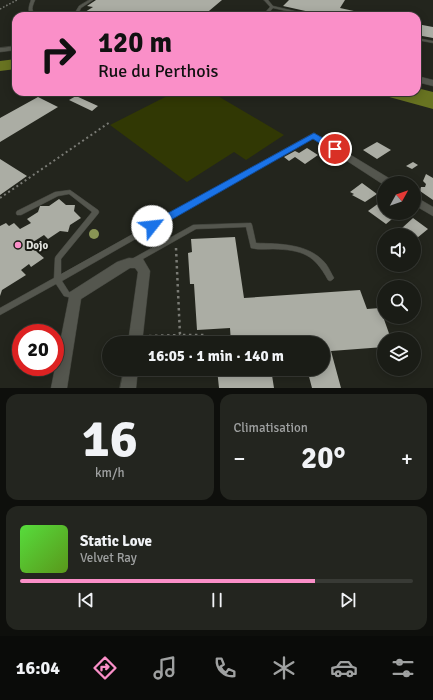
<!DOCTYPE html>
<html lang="fr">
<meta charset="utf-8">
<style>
:root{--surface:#1a1c16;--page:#23251f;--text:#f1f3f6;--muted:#9fa1a1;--line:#383a35;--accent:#fa8fc8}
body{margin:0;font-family:Signika,sans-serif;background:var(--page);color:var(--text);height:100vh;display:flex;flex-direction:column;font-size:15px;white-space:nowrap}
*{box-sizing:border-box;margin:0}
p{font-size:13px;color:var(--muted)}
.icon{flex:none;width:22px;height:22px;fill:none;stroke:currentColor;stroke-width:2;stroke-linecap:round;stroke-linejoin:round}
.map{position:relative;height:388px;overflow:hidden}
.panel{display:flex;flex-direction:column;gap:6px;padding:6px;background:#0e0f0c;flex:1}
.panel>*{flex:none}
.top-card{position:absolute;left:12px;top:12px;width:409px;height:84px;border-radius:12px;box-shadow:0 2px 10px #0003,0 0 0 1px var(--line);background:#fa8fc8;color:#111;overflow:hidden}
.needle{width:26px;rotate:50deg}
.tools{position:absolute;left:377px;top:176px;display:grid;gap:8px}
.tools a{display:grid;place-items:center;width:44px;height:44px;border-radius:50%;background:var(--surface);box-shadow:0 2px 10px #0003,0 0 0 1px var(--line);font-size:20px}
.speed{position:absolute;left:12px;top:324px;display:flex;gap:8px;font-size:20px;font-weight:700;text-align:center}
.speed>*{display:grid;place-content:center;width:52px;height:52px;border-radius:50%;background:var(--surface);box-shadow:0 2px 10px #0003,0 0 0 1px var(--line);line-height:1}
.speed .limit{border:6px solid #d22;background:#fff;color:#111}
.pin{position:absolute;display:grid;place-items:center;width:34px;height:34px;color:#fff;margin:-17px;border:2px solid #fff;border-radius:50%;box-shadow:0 1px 4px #0007}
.me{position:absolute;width:44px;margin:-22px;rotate:61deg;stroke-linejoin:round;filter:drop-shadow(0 0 3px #0008)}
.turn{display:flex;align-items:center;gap:14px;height:84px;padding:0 20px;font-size:18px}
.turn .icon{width:52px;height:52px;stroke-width:2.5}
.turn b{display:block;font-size:28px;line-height:34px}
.big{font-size:30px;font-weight:800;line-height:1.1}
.panel .card{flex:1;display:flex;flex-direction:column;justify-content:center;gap:6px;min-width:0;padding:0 14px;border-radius:12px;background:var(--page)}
.panel .dial{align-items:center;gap:0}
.dial b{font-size:52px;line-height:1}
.song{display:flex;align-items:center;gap:12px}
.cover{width:48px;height:48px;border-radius:6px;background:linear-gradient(135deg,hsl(110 70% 55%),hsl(90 70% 35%))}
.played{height:4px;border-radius:2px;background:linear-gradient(90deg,var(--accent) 75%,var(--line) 75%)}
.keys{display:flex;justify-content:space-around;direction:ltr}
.heat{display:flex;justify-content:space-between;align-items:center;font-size:22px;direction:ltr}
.panel .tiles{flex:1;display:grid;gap:6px;grid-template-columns:1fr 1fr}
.card:last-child{grid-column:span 2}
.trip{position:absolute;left:102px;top:336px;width:228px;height:40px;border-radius:20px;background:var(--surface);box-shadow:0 2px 10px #0003,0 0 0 1px var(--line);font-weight:800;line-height:40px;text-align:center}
.tab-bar{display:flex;height:64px;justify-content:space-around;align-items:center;background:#0a0b09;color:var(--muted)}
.tab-bar .icon{width:28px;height:28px}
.tab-bar .active{color:var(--accent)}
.tab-bar b{font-size:18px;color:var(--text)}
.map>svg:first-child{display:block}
.green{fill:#313804}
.water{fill:#687321}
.building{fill:#abada4}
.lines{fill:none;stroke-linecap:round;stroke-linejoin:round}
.service-casing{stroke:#3f413a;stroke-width:1}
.minor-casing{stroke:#3f413a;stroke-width:1}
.path-far2{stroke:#7a7b75;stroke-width:1.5;stroke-dasharray:1.5 2;stroke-linecap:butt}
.path-far1{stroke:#7a7b75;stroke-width:2;stroke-dasharray:2 3;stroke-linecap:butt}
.path{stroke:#7a7b75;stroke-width:2.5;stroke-dasharray:2.5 3.5;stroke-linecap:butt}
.service{fill:#54564e;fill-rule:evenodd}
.minor{fill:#54564e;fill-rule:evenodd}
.tree{fill:#899555}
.route{fill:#1a73e8;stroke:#114b97}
.poi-dot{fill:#fa8fc8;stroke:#1a1b14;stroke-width:1.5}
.labels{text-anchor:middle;stroke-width:4;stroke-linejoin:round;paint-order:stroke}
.poi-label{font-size:11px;font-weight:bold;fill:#e1e2dd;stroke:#1a1b14;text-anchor:start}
</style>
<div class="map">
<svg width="433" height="388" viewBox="0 0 433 388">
<rect width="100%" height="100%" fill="#23251d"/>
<path class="green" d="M 175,92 L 211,92 L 284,135 L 246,160 L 234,152 L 187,182 L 110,125 Z"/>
<path class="water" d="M 16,59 L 16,69 L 0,71 L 0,61 Z
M 417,88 L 433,92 L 433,109 L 371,92 L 417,92 Z"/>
<path class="building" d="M 96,0 L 222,0 L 203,16 L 129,16 L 112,12 L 108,16 L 101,16 L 85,12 L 93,7 L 87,6 Z
M 289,0 L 345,0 L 340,8 L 377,16 L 328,16 L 283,6 Z
M 417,24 L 433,27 L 433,38 L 417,35 Z
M 76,96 L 98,106 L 92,111 L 69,100 Z
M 38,97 L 58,107 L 0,142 L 0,118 Z
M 377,142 L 391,150 L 377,159 L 363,150 Z
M 307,148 L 318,155 L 305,164 L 295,157 L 289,161 L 284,157 L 295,151 L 299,153 Z
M 0,159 L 27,176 L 0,195 Z
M 413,162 L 418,165 L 412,169 L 406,166 Z
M 426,174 L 433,178 L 433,200 L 420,191 L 421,187 L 425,187 L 426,184 L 423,181 Z
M 362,183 L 377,194 L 365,202 L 352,195 L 354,194 L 350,192 Z
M 59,199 L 66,205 L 75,205 L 74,211 L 81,218 L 70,225 L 68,232 L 60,231 L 48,239 L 44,235 L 33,242 L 39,248 L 36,251 L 44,258 L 31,267 L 29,264 L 21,270 L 26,275 L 2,290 L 0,296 L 0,226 L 6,223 L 9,226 L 14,223 L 20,229 L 31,223 L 27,219 L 38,212 L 40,206 L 49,206 Z
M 379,203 L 384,206 L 384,213 L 394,213 L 397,215 L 386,224 L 368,211 Z
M 413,218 L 428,229 L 417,238 L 402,228 Z
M 235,237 L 244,298 L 360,290 L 367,309 L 380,308 L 391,339 L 384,339 L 384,347 L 331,351 L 341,388 L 312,388 L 307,369 L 323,369 L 323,343 L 302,343 L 300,337 L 282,338 L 283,343 L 231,343 L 230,328 L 197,330 L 194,284 L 190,284 L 188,253 L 192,252 L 191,239 Z
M 217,369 L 271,369 L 274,388 L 219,388 Z"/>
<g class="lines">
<g class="service-casing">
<path id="service" d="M 31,0 L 35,0 C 32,8 30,10 38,16 C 26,16 28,8 31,0 Z
M 89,0 L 93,0 L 81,8 L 77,16 L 73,16 L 79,6 Z
M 264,0 L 268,0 L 273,6 L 316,16 L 309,16 L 273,8 L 266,16 L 262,16 L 270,7 Z
M 417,38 L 433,41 L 433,43 L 417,40 Z
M 314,133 L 323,139 L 324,140 L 323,141 L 319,141 L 314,137 L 62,281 L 69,292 L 78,294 L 79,296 L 78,298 L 75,299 L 64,296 L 56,284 L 0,315 L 0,308 L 54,278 L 55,258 L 56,256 L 92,212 L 69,194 L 58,196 L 21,215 L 17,215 L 16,213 L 17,211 L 55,192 L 70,190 L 98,210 L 99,212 L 98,214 L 61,259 L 61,274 Z
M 249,223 L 251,223 L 252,225 L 256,243 C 280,244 309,243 326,264 C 329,268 331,273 334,278 L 332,280 L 330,281 L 328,280 C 314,254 302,250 273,249 C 266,249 258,250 251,248 L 246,227 L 196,229 L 134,264 L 132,265 L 130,264 L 129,262 L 130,260 L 193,225 Z"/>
</g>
<g class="minor-casing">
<path id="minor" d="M 16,46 L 16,50 L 0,52 L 0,48 Z
M 417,76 L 433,80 L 433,86 L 417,82 Z
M 321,137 L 392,180 L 393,183 L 384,183 L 384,185 L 318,142 L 316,140 L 318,138 Z
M 414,196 L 433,207 L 433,216 L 414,205 Z
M 129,258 L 143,259 L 150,271 L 142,343 L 128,343 L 138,272 L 135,268 L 130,268 L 81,299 L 67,388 L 51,388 L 70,292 L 117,262 Z
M 124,369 L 138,369 L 136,388 L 120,388 Z"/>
</g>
<path class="path-far2" d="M 0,9 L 17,0"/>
<path class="path-far1" d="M 0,198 L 110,122"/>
<path class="path" d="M 176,248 L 180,335 L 204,335
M 149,336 L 180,335"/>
<use href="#service" class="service"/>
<use href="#minor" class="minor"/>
</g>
<circle class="tree" cx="94" cy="234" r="5"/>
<path class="route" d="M 314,133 L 338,147 L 339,149 L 338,151 L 332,151 L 313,139 L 155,229 L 148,229 L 147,226 L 148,224 Z"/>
<circle class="poi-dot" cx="18" cy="245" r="4"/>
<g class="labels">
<g class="poi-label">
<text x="26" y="249">Dojo</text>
</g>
</g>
</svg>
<div class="tools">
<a><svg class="needle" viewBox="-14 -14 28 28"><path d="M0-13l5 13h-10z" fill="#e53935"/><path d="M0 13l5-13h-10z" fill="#9fa1a1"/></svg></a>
<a><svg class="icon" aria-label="sound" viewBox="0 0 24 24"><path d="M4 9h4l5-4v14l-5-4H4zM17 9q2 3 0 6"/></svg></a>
<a><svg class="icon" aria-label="search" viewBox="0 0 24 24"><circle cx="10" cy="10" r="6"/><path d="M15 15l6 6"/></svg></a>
<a><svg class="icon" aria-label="layers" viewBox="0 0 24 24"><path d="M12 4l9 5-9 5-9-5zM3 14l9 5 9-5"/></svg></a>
</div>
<div class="speed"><div class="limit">20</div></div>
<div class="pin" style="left:335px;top:149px;background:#d93025"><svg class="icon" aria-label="arrive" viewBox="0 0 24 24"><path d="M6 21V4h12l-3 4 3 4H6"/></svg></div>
<svg class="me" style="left:152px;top:226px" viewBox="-20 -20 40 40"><circle r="19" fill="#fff"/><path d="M0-13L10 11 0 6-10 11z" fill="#1a73e8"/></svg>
<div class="trip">16:05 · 1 min · 140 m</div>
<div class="top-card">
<div class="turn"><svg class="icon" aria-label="right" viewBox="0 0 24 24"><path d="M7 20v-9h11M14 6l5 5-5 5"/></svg><div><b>120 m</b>Rue du Perthois</div></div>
</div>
</div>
<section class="panel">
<div class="tiles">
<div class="card dial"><b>16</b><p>km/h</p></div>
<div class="card"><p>Climatisation</p>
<div class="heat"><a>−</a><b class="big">20°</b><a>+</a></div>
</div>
<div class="card">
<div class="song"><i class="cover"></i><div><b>Static Love</b><p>Velvet Ray</p></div></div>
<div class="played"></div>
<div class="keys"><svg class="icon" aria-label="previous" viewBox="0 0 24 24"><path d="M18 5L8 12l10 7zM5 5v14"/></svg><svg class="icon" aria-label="pause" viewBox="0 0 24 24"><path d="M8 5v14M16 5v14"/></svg><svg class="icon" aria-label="next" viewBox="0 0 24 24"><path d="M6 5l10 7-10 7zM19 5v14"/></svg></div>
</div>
</div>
</section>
<nav class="tab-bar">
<b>16:04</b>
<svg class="icon active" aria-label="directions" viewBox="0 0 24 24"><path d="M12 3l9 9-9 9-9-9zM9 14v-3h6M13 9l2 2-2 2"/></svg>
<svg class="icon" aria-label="music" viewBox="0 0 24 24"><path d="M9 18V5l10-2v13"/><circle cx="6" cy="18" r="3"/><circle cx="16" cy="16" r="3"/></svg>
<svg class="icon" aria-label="phone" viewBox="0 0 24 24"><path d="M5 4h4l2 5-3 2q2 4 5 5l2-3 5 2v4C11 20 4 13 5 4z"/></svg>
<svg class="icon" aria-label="climate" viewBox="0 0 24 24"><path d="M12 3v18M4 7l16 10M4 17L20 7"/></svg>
<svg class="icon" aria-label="car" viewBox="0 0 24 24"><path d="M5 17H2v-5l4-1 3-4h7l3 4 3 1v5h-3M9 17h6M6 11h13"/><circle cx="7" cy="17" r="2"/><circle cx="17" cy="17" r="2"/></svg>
<svg class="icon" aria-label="filters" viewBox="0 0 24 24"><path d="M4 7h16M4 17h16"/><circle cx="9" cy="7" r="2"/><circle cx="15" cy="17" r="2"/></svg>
</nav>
